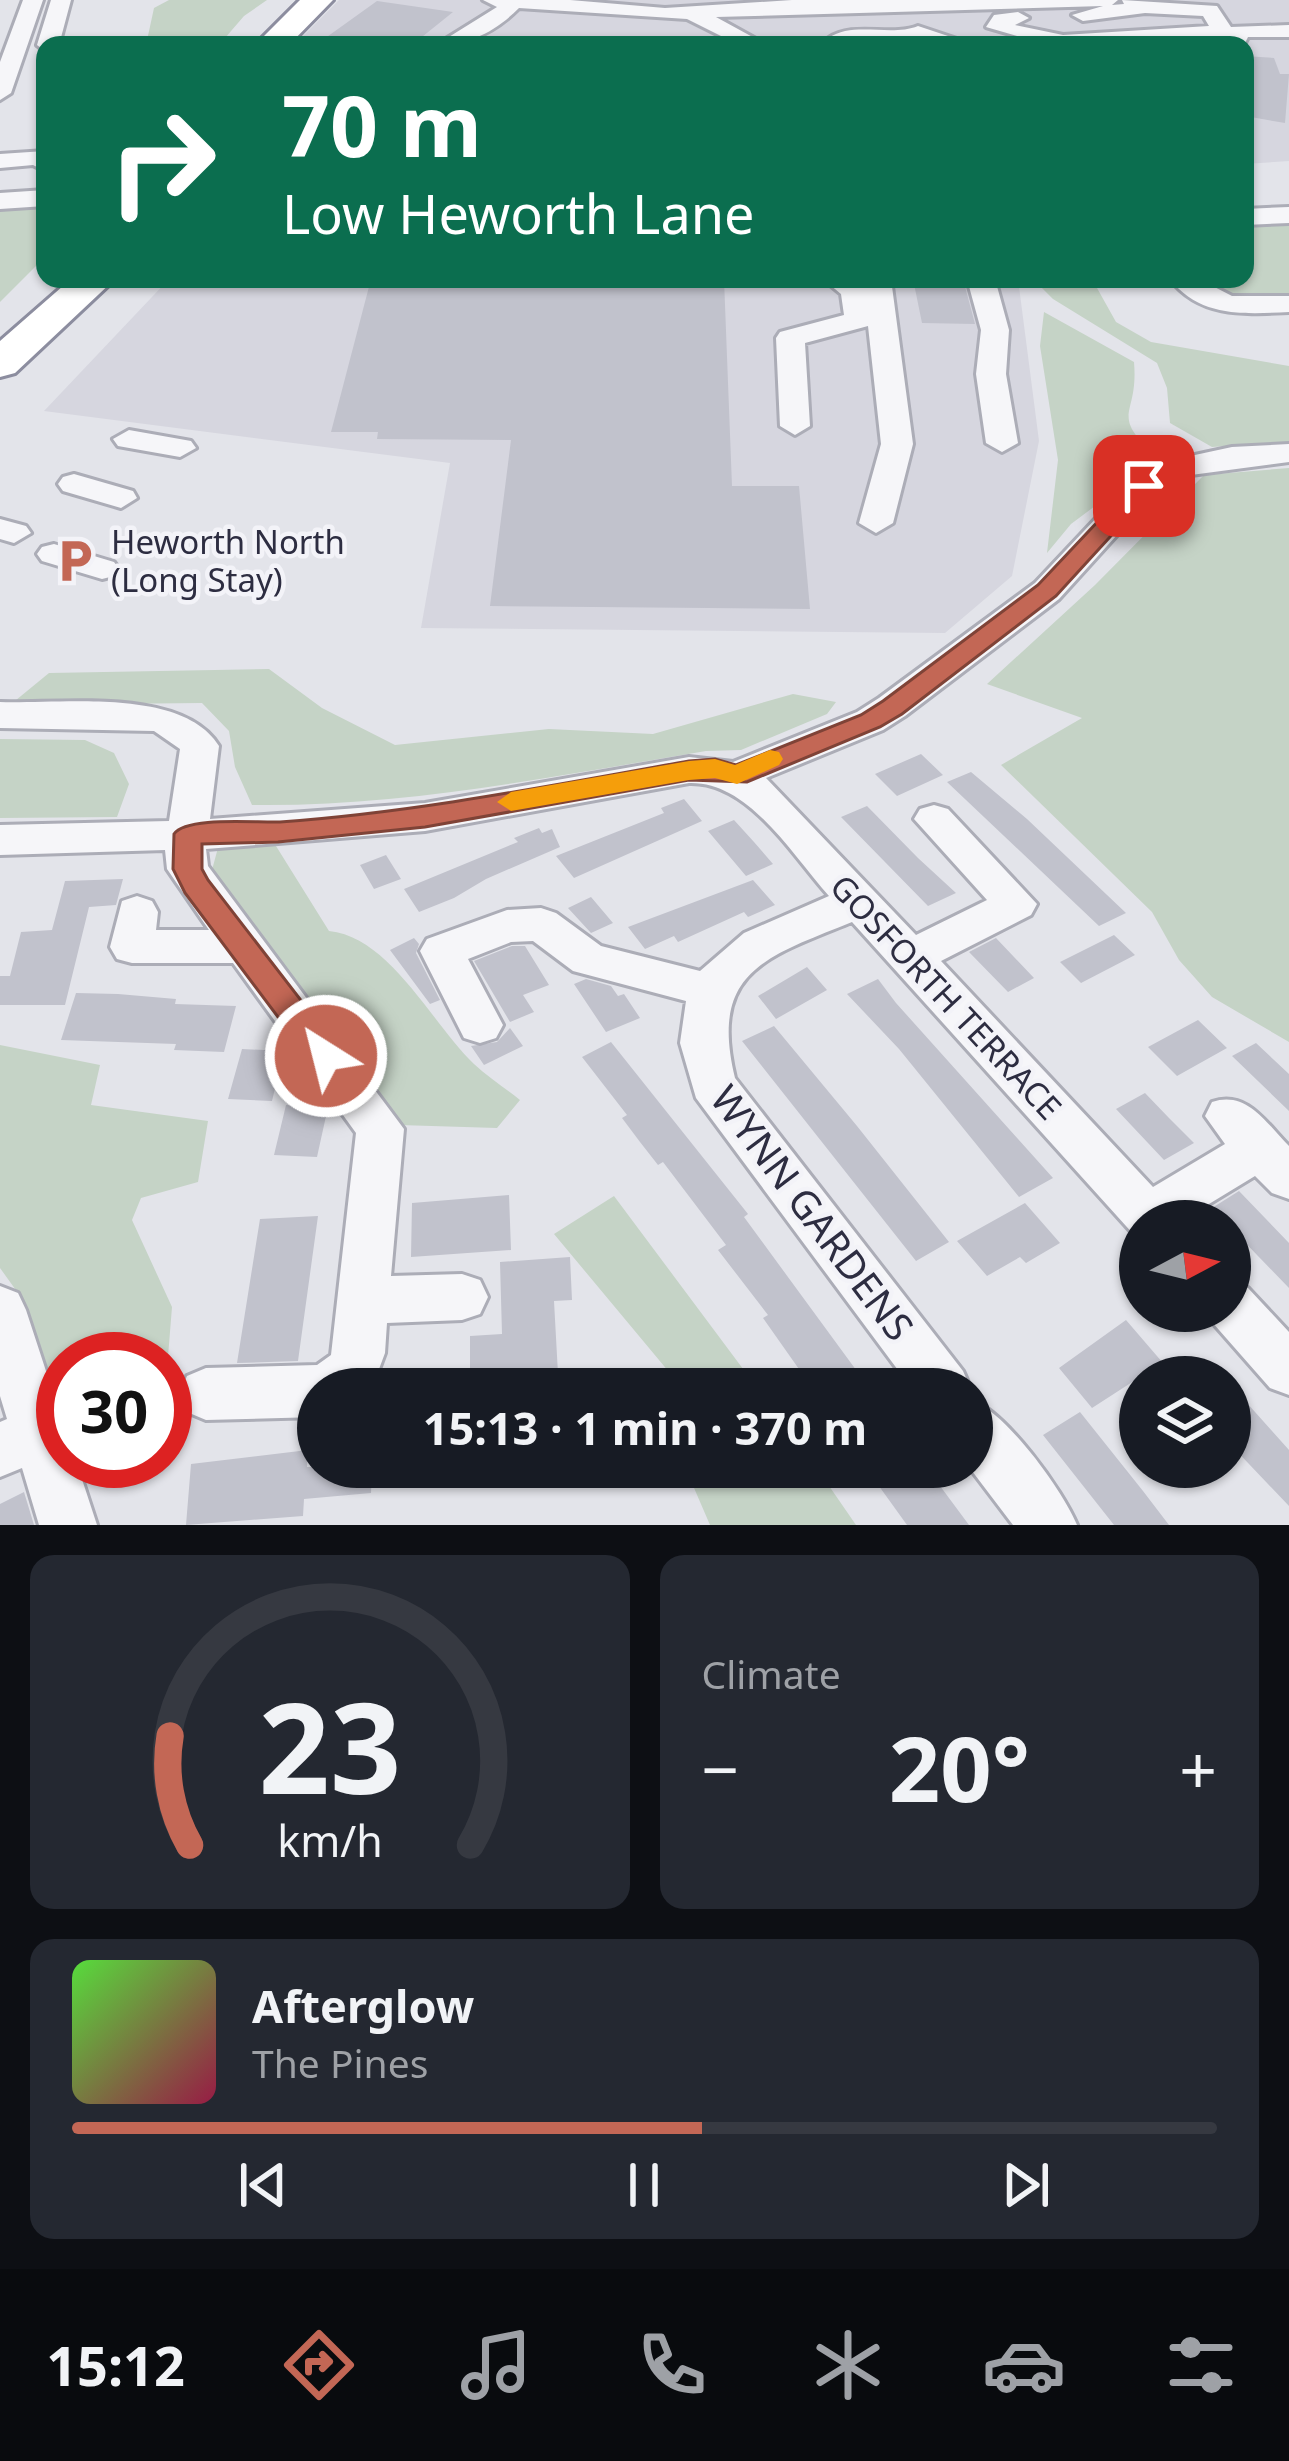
<!DOCTYPE html>
<meta charset="utf-8">
<style>
:root{--surface:#171b24;--page:#242831;--text:#f1f3f6;--muted:#9ea1a6;--line:#363941;--accent:#c36755}
body{margin:0;font-family:"Noto Sans",sans-serif;background:var(--page);color:var(--text);height:100vh;display:flex;flex-direction:column;font-size:45px;white-space:nowrap}
*{box-sizing:border-box;margin:0}
p{font-size:39px;color:var(--muted)}
.icon{flex:none;width:66px;height:66px;fill:none;stroke:currentColor;stroke-width:2;stroke-linecap:round;stroke-linejoin:round}
.map{position:relative;height:1525px;overflow:hidden}
.side{display:flex;flex-direction:column;gap:30px;padding:30px;background:#0d0f14;flex:1}
.side>*{flex:none}
.hud{position:absolute;left:36px;top:36px;width:1218px;height:252px;border-radius:24px;box-shadow:0 3px 9px #0004;background:#0b6e4f;color:#fff;overflow:hidden}
.needle{width:78px;rotate:83deg}
.fabs{position:absolute;left:1119px;top:1200px;display:grid;gap:24px}
.fabs a{display:grid;place-items:center;width:132px;height:132px;border-radius:50%;background:var(--surface);box-shadow:0 3px 9px #0004;font-size:60px}
.speed{position:absolute;left:36px;top:1332px;display:flex;gap:24px;font-size:60px;font-weight:700;text-align:center}
.speed>*{display:grid;place-content:center;width:156px;height:156px;border-radius:50%;background:var(--surface);box-shadow:0 3px 9px #0004;line-height:1}
.speed .limit{border:18px solid #d22;background:#fff;color:#111}
.pin{position:absolute;display:grid;place-items:center;width:102px;height:102px;color:#fff;margin:-51px;border-radius:24px;box-shadow:0 6px 18px #0006}
.me{position:absolute;width:132px;margin:-66px;rotate:324deg;stroke-linejoin:round;filter:drop-shadow(0 0 9px #0008)}
.turn{display:flex;align-items:center;gap:42px;height:252px;padding:0 48px;font-size:54px}
.turn .icon{width:156px;height:156px;stroke-width:2.5}
.turn b{display:block;font-size:84px;line-height:102px}
.big{font-size:90px;font-weight:700;line-height:1.1}
.side .card{flex:1;display:flex;flex-direction:column;justify-content:center;gap:18px;min-width:0;padding:0 42px;border-radius:24px;background:var(--page)}
.side .dial{align-items:center;gap:0}
.dial svg{height:312px;overflow:visible;fill:none;stroke:var(--line);stroke-width:7;stroke-linecap:round;text-anchor:middle}
.dial text{fill:var(--text);stroke:none}
.song{display:flex;align-items:center;gap:36px}
.cover{width:144px;height:144px;border-radius:18px;background:linear-gradient(135deg,hsl(110 70% 55%),hsl(340 70% 35%))}
.played{height:12px;border-radius:6px;background:linear-gradient(90deg,var(--accent) 55%,var(--line) 55%)}
.keys{display:flex;justify-content:space-around;direction:ltr}
.heat{display:flex;justify-content:space-between;align-items:center;font-size:66px;direction:ltr}
.side .tiles{flex:1;display:grid;gap:30px;grid-template-columns:1fr 1fr}
.card:last-child{grid-column:span 2}
.trip{position:absolute;left:297px;top:1368px;width:696px;height:120px;border-radius:60px;background:var(--surface);box-shadow:0 3px 9px #0004;font-weight:700;line-height:120px;text-align:center}
.tabs{display:flex;height:192px;justify-content:space-around;align-items:center;background:#090b0e;color:var(--muted)}
.tabs .icon{width:84px;height:84px}
.tabs .on{color:var(--accent)}
.tabs b{font-size:54px;color:var(--text)}
.map>svg:first-child{display:block}
.built{fill:#d6d6df}
.green{fill:#c5d3c6}
.building{fill:#c1c2cc}
.lines{fill:none;stroke-linecap:round;stroke-linejoin:round}
.minor-casing{stroke:#acadb7;stroke-width:6}
.highway-casing{stroke:#8c8d9f;stroke-width:6}
.minor{fill:#f6f6f9;fill-rule:evenodd}
.highway{fill:#fff;fill-rule:evenodd}
.route{fill:#c36755;stroke:#7f4337;stroke-width:3}
.slow{fill:#f59e0b}
.labels{text-anchor:middle;stroke-width:9;stroke-linejoin:round;paint-order:stroke}
.poi-label{font-size:33px;fill:#2d2d41;stroke:#f3f3f8;text-anchor:start}
.street-label{font-size:33px;fill:#2d2d41;stroke:#f3f3f8}
.near-street-label{font-size:39px;fill:#2d2d41;stroke:#f3f3f8}
</style>
<div class="map">
<svg width="1289" height="1525" viewBox="0 0 1289 1525">
<rect width="100%" height="100%" fill="#e3e4ea"/>
<path class="built" d="M 339,0 L 1289,0 L 1289,161 L 1245,164 L 1245,45 L 294,45 Z
M 169,279 L 1018,279 L 1039,441 L 1012,576 L 945,633 L 421,628 L 450,463 L 44,411 Z"/>
<path class="green" d="M 169,0 L 267,0 L 244,16 L 219,45 L 146,45 L 154,8 Z
M 45,200 L 45,257 L 0,302 L 0,203 Z
M 1289,219 L 1289,297 L 1228,297 L 1199,279 L 1245,279 L 1245,222 Z
M 1041,279 L 1092,279 L 1116,322 L 1151,342 L 1289,366 L 1289,442 L 1212,447 L 1170,423 L 1167,388 L 1157,363 L 1053,299 L 1040,286 Z
M 1044,312 L 1134,362 C 1139,420 1107,410 1158,459 L 1071,524 L 1047,553 L 1058,460 L 1040,346 Z
M 1289,468 L 1289,1042 L 1212,997 L 1179,960 L 1152,912 L 1001,765 L 1082,718 L 987,684 L 1095,585 L 1204,475 Z
M 269,669 L 322,708 L 395,745 L 549,729 L 653,734 L 793,694 L 836,702 L 827,714 L 741,750 L 706,751 C 555,776 406,807 252,805 L 235,767 L 229,731 L 202,703 L 10,705 L 49,673 Z
M 0,739 L 85,740 L 114,753 L 129,784 L 117,817 L 0,818 Z
M 271,838 L 329,931 C 390,937 432,1024 474,1064 C 488,1077 505,1088 520,1100 L 497,1128 L 399,1125 L 212,870 L 219,844 Z
M 0,1045 L 100,1065 L 91,1105 L 208,1121 L 198,1182 L 141,1198 L 132,1220 L 172,1307 L 165,1394 L 165,1359 L 63,1359 L 63,1436 L 18,1293 L 0,1268 Z
M 614,1196 L 758,1389 L 657,1389 L 669,1372 L 554,1234 Z
M 685,1467 L 816,1467 L 856,1525 L 710,1525 Z"/>
<path class="building" d="M 377,1 L 453,12 L 412,45 L 324,39 Z
M 1245,56 L 1274,58 L 1280,74 L 1289,74 L 1285,123 L 1245,116 Z
M 371,279 L 724,279 L 732,486 L 799,486 L 810,609 L 490,606 L 511,440 L 377,439 L 378,432 L 331,432 Z
M 913,279 L 963,279 L 975,324 L 922,323 Z
M 921,754 L 943,775 L 897,796 L 875,774 Z
M 971,772 L 1027,819 L 1126,913 L 1099,926 L 947,782 Z
M 684,799 L 702,821 L 574,878 L 556,856 L 664,813 L 661,808 Z
M 867,806 L 918,858 L 956,893 L 928,906 L 841,817 Z
M 734,820 L 754,842 L 773,864 L 746,876 L 708,831 Z
M 539,828 L 542,833 L 552,829 L 560,847 L 486,879 L 454,898 L 419,912 L 404,889 L 518,842 L 514,838 Z
M 386,855 L 401,879 L 374,889 L 360,865 Z
M 123,879 L 116,905 L 89,907 L 65,1005 L 0,1005 L 0,976 L 10,976 L 21,932 L 52,930 L 65,881 Z
M 753,880 L 775,905 L 748,917 L 744,912 L 678,942 L 674,936 L 645,949 L 628,927 Z
M 591,897 L 613,923 L 591,933 L 568,908 Z
M 1114,935 L 1135,955 L 1081,983 L 1060,962 Z
M 414,938 L 419,944 L 416,953 L 440,1000 L 430,1004 L 390,950 Z
M 996,938 L 1014,957 L 1034,978 L 1008,992 L 969,952 Z
M 512,946 L 525,946 L 549,985 L 523,995 L 534,1012 L 510,1022 L 474,961 Z
M 807,967 L 827,990 L 776,1019 L 758,996 Z
M 586,979 L 611,986 L 618,996 L 624,994 L 640,1018 L 606,1032 L 574,984 Z
M 878,979 L 896,1003 L 1053,1178 L 1019,1197 L 899,1049 L 847,994 Z
M 76,993 L 118,994 L 176,999 L 175,1004 L 236,1006 L 224,1052 L 174,1050 L 176,1044 L 61,1040 Z
M 1198,1020 L 1227,1048 L 1177,1076 L 1148,1047 Z
M 774,1026 L 857,1126 L 949,1242 L 916,1261 L 742,1041 Z
M 510,1028 L 523,1046 L 484,1065 L 471,1046 L 497,1042 Z
M 611,1042 L 748,1214 L 744,1217 L 870,1389 L 813,1389 L 763,1318 L 768,1315 L 718,1250 L 726,1245 L 663,1162 L 658,1165 L 640,1142 L 622,1118 L 627,1115 L 582,1057 Z
M 1256,1043 L 1289,1074 L 1289,1111 L 1232,1056 Z
M 242,1049 L 284,1051 L 272,1101 L 228,1099 Z
M 1145,1093 L 1169,1118 L 1194,1143 L 1164,1160 L 1116,1109 Z
M 286,1105 L 328,1107 L 317,1157 L 274,1155 Z
M 1239,1191 L 1289,1243 L 1289,1288 L 1230,1227 L 1230,1221 L 1212,1208 Z
M 509,1195 L 511,1250 L 411,1257 L 412,1203 Z
M 1025,1203 L 1060,1243 L 1026,1263 L 1020,1257 L 987,1276 L 957,1241 Z
M 318,1216 L 298,1361 L 237,1363 L 260,1219 Z
M 570,1257 L 572,1300 L 554,1301 L 558,1374 L 522,1377 L 523,1389 L 486,1389 L 486,1380 L 470,1381 L 470,1336 L 502,1334 L 500,1262 Z
M 1126,1320 L 1175,1377 L 1140,1377 L 1092,1408 L 1059,1368 Z
M 1230,1384 L 1289,1450 L 1289,1506 L 1230,1444 Z
M 1080,1412 L 1143,1491 L 1169,1525 L 1114,1525 L 1043,1435 Z
M 308,1450 L 307,1467 L 372,1467 L 371,1493 L 304,1499 L 303,1516 L 186,1525 L 191,1464 Z
M 884,1467 L 926,1467 L 969,1525 L 907,1525 L 871,1475 Z
M 24,1492 L 34,1525 L 0,1525 L 0,1504 Z"/>
<g class="lines">
<g class="minor-casing">
<path id="minor" d="M 23,0 L 43,0 L 11,93 L 0,100 L 0,62 Z
M 51,0 L 71,0 L 59,45 L 45,45 L 45,51 L 37,45 Z
M 483,0 L 570,0 L 665,8 L 792,0 L 1118,0 L 1112,5 L 1124,4 L 1122,0 L 1217,6 L 1231,27 L 1289,25 L 1289,37 L 1248,37 L 1244,45 L 1202,45 L 1208,39 L 1048,45 L 986,27 L 994,15 L 1018,12 L 1029,18 L 1015,25 L 1063,35 L 1209,26 L 1203,16 L 1145,13 L 1083,21 L 1072,15 L 1103,6 L 716,17 L 767,45 L 739,45 L 687,19 L 519,8 C 495,32 469,45 436,45 L 497,7 Z
M 918,26 L 975,45 L 840,45 L 829,38 C 852,21 892,37 918,26 Z
M 45,151 L 45,171 L 33,165 L 0,168 L 0,154 Z
M 45,190 L 45,206 L 0,209 L 0,193 Z
M 1289,207 L 1289,223 L 1245,225 L 1245,209 Z
M 823,279 L 856,279 L 864,284 L 863,279 L 891,279 L 913,444 L 893,523 L 876,533 L 859,523 L 881,444 L 868,326 L 805,343 L 810,426 L 795,435 L 780,426 L 776,338 L 780,332 L 844,315 L 841,294 Z
M 967,279 L 995,279 L 1009,330 L 1006,374 L 1018,443 L 1002,452 L 986,443 L 976,374 L 981,330 Z
M 1170,279 L 1199,279 L 1232,296 L 1289,296 L 1289,312 C 1245,314 1200,318 1170,279 Z
M 129,430 L 191,441 L 196,448 L 180,457 L 118,446 L 113,439 Z
M 1289,444 L 1289,462 L 1191,475 L 1155,493 L 1059,599 L 905,716 L 883,730 L 766,778 L 916,935 L 987,900 L 914,819 L 920,809 L 934,805 L 948,809 L 1037,904 L 1031,915 L 941,961 L 1153,1187 L 1225,1144 L 1205,1116 L 1212,1102 C 1247,1090 1266,1123 1289,1146 L 1289,1199 L 1272,1193 L 1255,1176 L 1181,1221 L 1140,1221 L 1140,1238 L 1135,1236 L 852,922 C 766,957 709,971 735,1078 L 963,1371 L 971,1389 L 912,1389 L 696,1098 L 680,1043 L 686,1001 L 573,971 L 533,941 L 511,942 L 468,959 L 503,1025 L 496,1038 L 480,1043 L 464,1038 L 420,951 L 427,939 L 507,910 L 541,908 L 556,913 L 601,946 L 700,971 L 744,933 L 829,896 C 792,855 749,781 689,783 L 425,831 L 206,849 L 208,866 L 404,1129 L 391,1276 L 462,1274 L 480,1280 L 488,1297 L 480,1314 L 462,1320 L 387,1323 L 385,1353 L 372,1388 L 318,1389 L 318,1417 L 206,1420 L 187,1412 L 179,1394 L 187,1376 L 206,1368 L 317,1365 L 331,1355 L 356,1133 L 233,963 L 132,963 L 117,959 L 110,947 L 122,901 L 137,896 L 152,901 L 158,912 L 156,930 L 209,930 L 167,869 L 165,850 L 0,855 L 0,825 L 169,821 L 180,749 L 154,731 L 0,728 L 0,702 C 62,704 183,687 219,746 L 210,819 L 425,803 L 689,757 L 733,762 L 857,712 L 879,698 L 1035,583 L 1133,479 L 1181,458 L 1232,447 Z
M 74,474 L 133,491 L 137,498 L 121,508 L 63,491 L 58,484 L 63,477 Z
M 0,519 L 26,526 L 31,533 L 14,543 L 0,539 Z
M 54,544 L 114,562 L 119,569 L 114,576 L 102,579 L 42,561 L 37,554 L 42,547 Z
M 1230,1281 L 1248,1288 L 1289,1332 L 1289,1395 L 1270,1388 L 1212,1322 L 1207,1311 L 1230,1311 Z
M 0,1286 L 18,1293 L 26,1310 L 63,1423 L 63,1461 L 76,1461 L 97,1525 L 39,1525 L 22,1468 L 0,1477 L 0,1422 L 7,1419 L 0,1396 Z
M 972,1400 C 1007,1414 1062,1489 1077,1525 L 1013,1525 L 969,1467 Z"/>
</g>
<g class="highway-casing">
<path id="highway" d="M 300,0 L 333,0 L 289,45 L 255,45 Z
M 71,279 L 115,279 L 15,373 L 0,377 L 0,341 Z"/>
</g>
<use href="#minor" class="minor"/>
<use href="#highway" class="highway"/>
</g>
<path class="route" d="M 1144,479 L 1155,486 L 1152,491 L 1056,596 L 902,714 L 880,727 L 747,782 L 689,780 L 425,827 L 278,842 L 202,844 L 202,869 L 208,880 L 337,1047 L 342,1056 L 337,1065 L 326,1069 L 314,1065 L 185,893 L 173,869 L 174,834 C 186,816 256,823 280,822 C 418,812 553,785 689,761 L 715,759 L 736,765 L 861,715 L 883,701 L 1038,585 L 1136,481 Z"/>
<path class="slow" d="M 770,750 L 779,752 L 783,759 L 779,765 L 737,784 L 715,778 L 689,780 L 511,811 L 497,802 L 511,792 L 689,761 L 715,759 L 735,765 Z"/>
<defs>
<g id="parking-bare" transform="scale(3.6)"><path d="M-3.5-5.5H1a3.5 3.5 0 0 1 0 7H-1V5.5H-3.5ZM-1-3.4V-.6H.8a1.4 1.4 0 0 0 0-2.8Z" fill="#c36755" stroke="#f3f3f8" stroke-width="2.5" paint-order="stroke"/></g>
</defs>
<g fill-rule="evenodd">
<use href="#parking-bare" x="75" y="561"/>
</g>
<g class="labels">
<g class="poi-label">
<text x="111" y="554">Heworth North<tspan x="111" dy="38">(Long Stay)</tspan></text>
</g>
<g class="street-label">
<text transform="translate(946 997) rotate(47)" y="12">GOSFORTH TERRACE</text>
</g>
<g class="near-street-label">
<text transform="translate(812 1213) rotate(53)" y="14">WYNN GARDENS</text>
</g>
</g>
</svg>
<div class="fabs">
<a><svg class="needle" viewBox="-14 -14 28 28"><path d="M0-13l5 13h-10z" fill="#e53935"/><path d="M0 13l5-13h-10z" fill="#9ea1a6"/></svg></a>
<a><svg class="icon" aria-label="layers" viewBox="0 0 24 24"><path d="M12 4l9 5-9 5-9-5zM3 14l9 5 9-5"/></svg></a>
</div>
<div class="speed"><div class="limit">30</div></div>
<div class="pin" style="left:1144px;top:486px;background:#d93025"><svg class="icon" aria-label="arrive" viewBox="0 0 24 24"><path d="M6 21V4h12l-3 4 3 4H6"/></svg></div>
<svg class="me" style="left:326px;top:1056px" viewBox="-20 -20 40 40"><circle r="17" fill="#c36755" stroke="#fff" stroke-width="3"/><path d="M0-11L8 9 0 5-8 9z" fill="#fff"/></svg>
<div class="trip">15:13 · 1 min · 370 m</div>
<div class="hud">
<div class="turn"><svg class="icon" aria-label="right" viewBox="0 0 24 24"><path d="M7 20v-9h11M14 6l5 5-5 5"/></svg><div><b>70 m</b>Low Heworth Lane</div></div>
</div>
</div>
<section class="side">
<div class="tiles">
<div class="card dial"><svg viewBox="0 0 100 80">
<path d="M14 69A42 42 0 1 1 86 69"/>
<path d="M14 69A42 42 0 0 1 9 41" stroke="#c36755"/>
<text x="50" y="56" font-size="32" font-weight="700">23</text>
<text x="50" y="72" font-size="11">km/h</text>
</svg></div>
<div class="card"><p>Climate</p>
<div class="heat"><a>−</a><b class="big">20°</b><a>+</a></div>
</div>
<div class="card">
<div class="song"><i class="cover"></i><div><b>Afterglow</b><p>The Pines</p></div></div>
<div class="played"></div>
<div class="keys"><svg class="icon" aria-label="previous" viewBox="0 0 24 24"><path d="M18 5L8 12l10 7zM5 5v14"/></svg><svg class="icon" aria-label="pause" viewBox="0 0 24 24"><path d="M8 5v14M16 5v14"/></svg><svg class="icon" aria-label="next" viewBox="0 0 24 24"><path d="M6 5l10 7-10 7zM19 5v14"/></svg></div>
</div>
</div>
</section>
<nav class="tabs">
<b>15:12</b>
<svg class="icon on" aria-label="directions" viewBox="0 0 24 24"><path d="M12 3l9 9-9 9-9-9zM9 14v-3h6M13 9l2 2-2 2"/></svg>
<svg class="icon" aria-label="music" viewBox="0 0 24 24"><path d="M9 18V5l10-2v13"/><circle cx="6" cy="18" r="3"/><circle cx="16" cy="16" r="3"/></svg>
<svg class="icon" aria-label="phone" viewBox="0 0 24 24"><path d="M5 4h4l2 5-3 2q2 4 5 5l2-3 5 2v4C11 20 4 13 5 4z"/></svg>
<svg class="icon" aria-label="climate" viewBox="0 0 24 24"><path d="M12 3v18M4 7l16 10M4 17L20 7"/></svg>
<svg class="icon" aria-label="car" viewBox="0 0 24 24"><path d="M5 17H2v-5l4-1 3-4h7l3 4 3 1v5h-3M9 17h6M6 11h13"/><circle cx="7" cy="17" r="2"/><circle cx="17" cy="17" r="2"/></svg>
<svg class="icon" aria-label="filters" viewBox="0 0 24 24"><path d="M4 7h16M4 17h16"/><circle cx="9" cy="7" r="2"/><circle cx="15" cy="17" r="2"/></svg>
</nav>
